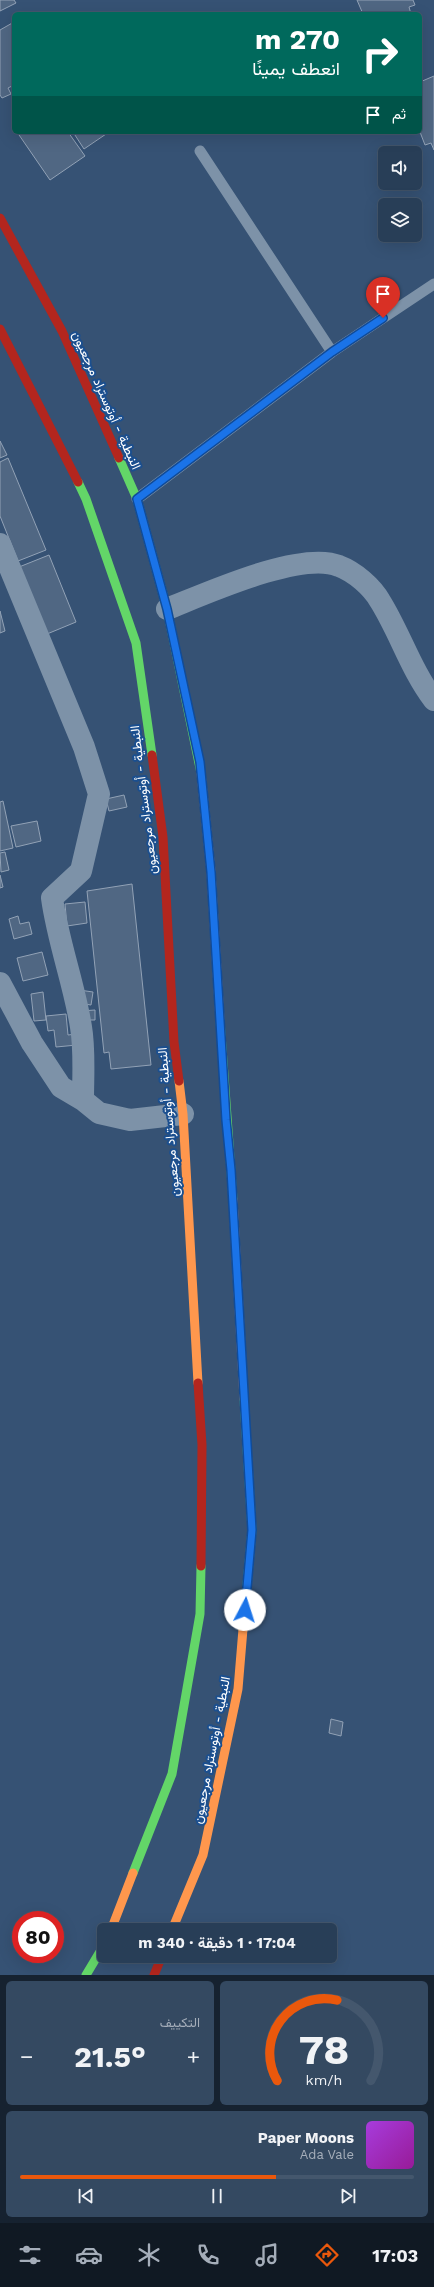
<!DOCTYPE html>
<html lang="ar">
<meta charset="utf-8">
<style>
:root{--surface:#283e57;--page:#344961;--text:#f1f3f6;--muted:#a5aeba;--line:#44576d;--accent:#ea580c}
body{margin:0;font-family:"Work Sans",Vazirmatn,sans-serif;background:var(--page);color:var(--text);direction:rtl;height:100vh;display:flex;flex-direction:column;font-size:15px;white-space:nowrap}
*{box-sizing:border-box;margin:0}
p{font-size:13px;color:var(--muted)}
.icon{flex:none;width:22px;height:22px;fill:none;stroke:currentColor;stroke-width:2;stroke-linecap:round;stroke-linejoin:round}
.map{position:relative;height:1975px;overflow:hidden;direction:ltr}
.panel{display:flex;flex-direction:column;gap:6px;padding:6px;background:#162230;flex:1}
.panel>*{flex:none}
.banner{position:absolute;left:12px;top:12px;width:410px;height:122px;border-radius:6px;box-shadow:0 4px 16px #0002,0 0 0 1px var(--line);direction:rtl;background:#00695c;color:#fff;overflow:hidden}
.tools{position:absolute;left:378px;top:146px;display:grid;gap:8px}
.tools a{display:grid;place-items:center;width:44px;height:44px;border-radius:6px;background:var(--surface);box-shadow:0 4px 16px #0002,0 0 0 1px var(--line);font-size:20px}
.speed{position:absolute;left:12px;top:1911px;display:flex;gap:8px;font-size:20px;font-weight:700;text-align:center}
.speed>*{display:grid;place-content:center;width:52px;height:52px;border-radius:50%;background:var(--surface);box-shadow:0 4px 16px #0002,0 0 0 1px var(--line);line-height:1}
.speed .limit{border:6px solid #d22;background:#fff;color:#111}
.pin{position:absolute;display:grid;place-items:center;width:34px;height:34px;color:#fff;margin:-41px -17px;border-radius:50% 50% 50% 0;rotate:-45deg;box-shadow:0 0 4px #0007}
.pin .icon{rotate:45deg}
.me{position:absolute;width:44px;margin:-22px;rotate:5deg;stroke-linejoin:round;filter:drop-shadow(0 0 3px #0008)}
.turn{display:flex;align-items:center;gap:14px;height:84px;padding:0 16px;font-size:18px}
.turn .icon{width:52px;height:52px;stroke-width:2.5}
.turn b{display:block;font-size:28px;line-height:34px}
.then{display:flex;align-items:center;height:38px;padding:0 16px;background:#0003;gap:8px;font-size:15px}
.big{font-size:30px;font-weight:700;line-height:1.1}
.panel .widget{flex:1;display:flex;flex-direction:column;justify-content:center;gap:6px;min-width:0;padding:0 14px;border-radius:6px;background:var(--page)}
.panel .dial{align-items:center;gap:0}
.dial svg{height:104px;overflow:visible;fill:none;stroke:var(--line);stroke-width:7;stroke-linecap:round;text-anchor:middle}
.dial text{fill:var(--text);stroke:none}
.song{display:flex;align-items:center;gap:12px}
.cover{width:48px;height:48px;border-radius:6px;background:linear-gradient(135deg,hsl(280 70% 55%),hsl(300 70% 35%))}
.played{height:4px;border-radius:2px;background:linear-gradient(90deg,var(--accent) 65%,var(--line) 65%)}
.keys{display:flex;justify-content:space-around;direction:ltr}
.heat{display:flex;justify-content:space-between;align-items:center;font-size:22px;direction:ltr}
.panel .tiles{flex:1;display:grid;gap:6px;grid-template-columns:1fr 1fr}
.widget:last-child{grid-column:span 2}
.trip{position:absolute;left:97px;top:1923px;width:240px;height:40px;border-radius:6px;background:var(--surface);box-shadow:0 4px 16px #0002,0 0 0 1px var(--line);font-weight:700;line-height:40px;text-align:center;direction:rtl}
.menu{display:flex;height:64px;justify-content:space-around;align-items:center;background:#101923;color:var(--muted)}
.menu .icon{width:28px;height:28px}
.menu .on{color:var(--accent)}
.menu b{font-size:18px;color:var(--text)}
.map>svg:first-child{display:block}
.building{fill:#506783;stroke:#92a2b6}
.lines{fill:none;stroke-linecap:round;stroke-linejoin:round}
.lane{stroke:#7d92a8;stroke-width:11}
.street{stroke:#7d92a8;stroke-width:22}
.fast{stroke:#63d668;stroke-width:9}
.slow{stroke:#ff974d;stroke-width:9}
.jam{stroke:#b3261e;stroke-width:9}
.route-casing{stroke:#114b97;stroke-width:10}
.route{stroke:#1a73e8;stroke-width:7}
.labels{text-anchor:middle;stroke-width:4;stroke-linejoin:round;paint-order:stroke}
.street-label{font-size:13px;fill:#fff;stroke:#1b4f8f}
</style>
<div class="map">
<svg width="434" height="1975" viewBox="0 0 434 1975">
<rect width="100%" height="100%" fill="#365274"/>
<path class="building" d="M 0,0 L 14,0 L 16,3 L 0,11 Z
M 357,0 L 413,0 L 415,5 L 409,7 L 411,14 L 363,14 Z
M 14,22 L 14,85 L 8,88 L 11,94 L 2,98 L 0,95 L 0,30 Z
M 434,76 L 434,150 L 431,143 L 425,145 L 420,132 L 420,82 Z
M 17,132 L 68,132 L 85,156 L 50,180 Z
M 73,132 L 109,132 L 84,149 Z
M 0,441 L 7,455 L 0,458 Z
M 8,458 L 46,550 L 18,561 L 0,516 L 0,462 Z
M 49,555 L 76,622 L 47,634 L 19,567 Z
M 0,611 L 5,631 L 0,633 Z
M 124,795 L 127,807 L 109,811 L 106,799 Z
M 3,801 L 13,848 L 0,851 L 0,802 Z
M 37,821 L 41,841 L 16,847 L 11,826 Z
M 5,852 L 9,870 L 1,872 L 0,853 Z
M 0,875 L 3,887 L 0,888 Z
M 132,884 L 151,1065 L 111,1069 L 109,1052 L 104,1053 L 87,891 Z
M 85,902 L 87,923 L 67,926 L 65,904 Z
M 18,916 L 20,924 L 29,922 L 32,934 L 14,939 L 9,919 Z
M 42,952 L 48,975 L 23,981 L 17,958 Z
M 79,990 L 93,992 L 91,1005 L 78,1003 Z
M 43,992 L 46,1020 L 34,1021 L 31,994 Z
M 95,1010 L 95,1020 L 81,1020 L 81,1011 Z
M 66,1014 L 68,1035 L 76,1034 L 77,1045 L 56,1047 L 54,1030 L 48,1031 L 46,1016 Z
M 331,1719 L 343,1722 L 341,1736 L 329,1733 Z"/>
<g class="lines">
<path class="lane" d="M 200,151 L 332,352
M 137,499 L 332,352 L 434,284"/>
<path class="street" d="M 0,544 L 84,747 L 99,794 L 81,871 L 52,898 C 58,942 74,983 81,1027 C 85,1050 83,1077 83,1100
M 167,609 C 205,594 301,550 339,566 C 355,572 372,587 380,601 C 400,633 411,670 434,700
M 0,983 L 32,1043 L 61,1087 L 83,1100 L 99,1113 L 130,1120 L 183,1114"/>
<path class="fast" d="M 119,458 L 137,499 L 167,609 L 201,773
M 78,482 L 86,499 L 136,643 L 152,755
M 220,1020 L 233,1199
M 243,1629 L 252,1530 L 244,1399
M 133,1873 L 172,1774 L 200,1614 L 201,1566
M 86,1975 L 104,1945"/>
<path class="slow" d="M 201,773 L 211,871 L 220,1020
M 179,1081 L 183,1114 L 198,1383
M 233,1199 L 244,1399
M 111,1930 L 133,1873
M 172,1930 L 203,1855 L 238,1689 L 243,1629"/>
<path class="jam" d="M 0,218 L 62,331 L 119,458
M 0,329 L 78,482
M 152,755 L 163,837 L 174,1042 L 179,1081
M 198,1383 L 202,1445 L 201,1566
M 154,1975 L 162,1956"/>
</g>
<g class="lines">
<g class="route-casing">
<path id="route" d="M 245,1610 L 252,1530 L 231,1170 L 226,1120 L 211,872 L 200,762 L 167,609 L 137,499 L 332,352 L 383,318"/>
</g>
<use href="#route" class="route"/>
</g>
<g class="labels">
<g class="street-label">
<text transform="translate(107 400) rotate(66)" y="5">النبطية - أوتوستراد مرجعيون</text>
<text transform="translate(143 800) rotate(-97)" y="5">النبطية - أوتوستراد مرجعيون</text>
<text transform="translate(168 1122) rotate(-95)" y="5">النبطية - أوتوستراد مرجعيون</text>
<text transform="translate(211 1750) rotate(-79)" y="5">النبطية - أوتوستراد مرجعيون</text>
</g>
</g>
</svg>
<div class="tools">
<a><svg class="icon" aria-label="sound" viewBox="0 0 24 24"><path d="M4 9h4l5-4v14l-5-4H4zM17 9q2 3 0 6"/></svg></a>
<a><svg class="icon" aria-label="layers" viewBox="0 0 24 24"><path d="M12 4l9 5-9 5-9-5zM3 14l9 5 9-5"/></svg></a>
</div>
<div class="speed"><div class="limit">80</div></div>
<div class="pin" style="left:383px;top:318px;background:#d93025"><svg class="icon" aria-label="arrive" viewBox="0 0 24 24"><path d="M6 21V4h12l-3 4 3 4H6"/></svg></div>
<svg class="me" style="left:245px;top:1610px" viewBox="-20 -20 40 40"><circle r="19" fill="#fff"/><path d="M0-13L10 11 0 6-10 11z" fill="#1a73e8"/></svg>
<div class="trip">17:04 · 1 دقيقة · 340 m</div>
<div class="banner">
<div class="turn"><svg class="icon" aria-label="right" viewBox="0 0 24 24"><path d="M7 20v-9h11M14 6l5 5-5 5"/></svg><div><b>270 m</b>انعطف يمينًا</div></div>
<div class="then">ثم<svg class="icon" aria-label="arrive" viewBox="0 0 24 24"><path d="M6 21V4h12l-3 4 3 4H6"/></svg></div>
</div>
</div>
<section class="panel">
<div class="tiles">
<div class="widget dial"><svg viewBox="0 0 100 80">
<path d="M14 69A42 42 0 1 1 86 69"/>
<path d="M14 69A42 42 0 0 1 60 7" stroke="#ea580c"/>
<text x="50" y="56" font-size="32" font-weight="700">78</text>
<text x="50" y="72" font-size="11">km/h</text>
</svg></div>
<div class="widget"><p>التكييف</p>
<div class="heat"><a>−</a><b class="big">21.5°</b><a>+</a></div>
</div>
<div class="widget">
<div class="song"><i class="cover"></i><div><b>Paper Moons</b><p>Ada Vale</p></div></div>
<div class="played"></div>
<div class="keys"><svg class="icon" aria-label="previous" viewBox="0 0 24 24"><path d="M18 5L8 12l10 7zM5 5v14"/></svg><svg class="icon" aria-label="pause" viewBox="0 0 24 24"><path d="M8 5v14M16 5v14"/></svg><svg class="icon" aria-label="next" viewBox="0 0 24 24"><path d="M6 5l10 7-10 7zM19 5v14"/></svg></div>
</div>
</div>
</section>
<nav class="menu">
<b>17:03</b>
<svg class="icon on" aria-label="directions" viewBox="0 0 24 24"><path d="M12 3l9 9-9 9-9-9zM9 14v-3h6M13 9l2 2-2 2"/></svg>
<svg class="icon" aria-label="music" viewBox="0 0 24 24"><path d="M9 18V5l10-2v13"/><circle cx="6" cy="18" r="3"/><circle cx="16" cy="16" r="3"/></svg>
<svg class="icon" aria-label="phone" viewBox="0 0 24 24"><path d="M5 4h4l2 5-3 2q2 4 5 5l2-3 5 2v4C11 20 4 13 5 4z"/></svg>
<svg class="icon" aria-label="climate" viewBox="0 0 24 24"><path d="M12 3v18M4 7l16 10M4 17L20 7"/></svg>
<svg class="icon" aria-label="car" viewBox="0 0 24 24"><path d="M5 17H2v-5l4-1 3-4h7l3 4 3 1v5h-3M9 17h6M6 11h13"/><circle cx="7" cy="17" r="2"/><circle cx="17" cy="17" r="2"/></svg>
<svg class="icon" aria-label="filters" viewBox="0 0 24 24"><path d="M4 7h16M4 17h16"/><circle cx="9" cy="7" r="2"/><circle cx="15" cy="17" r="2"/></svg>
</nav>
